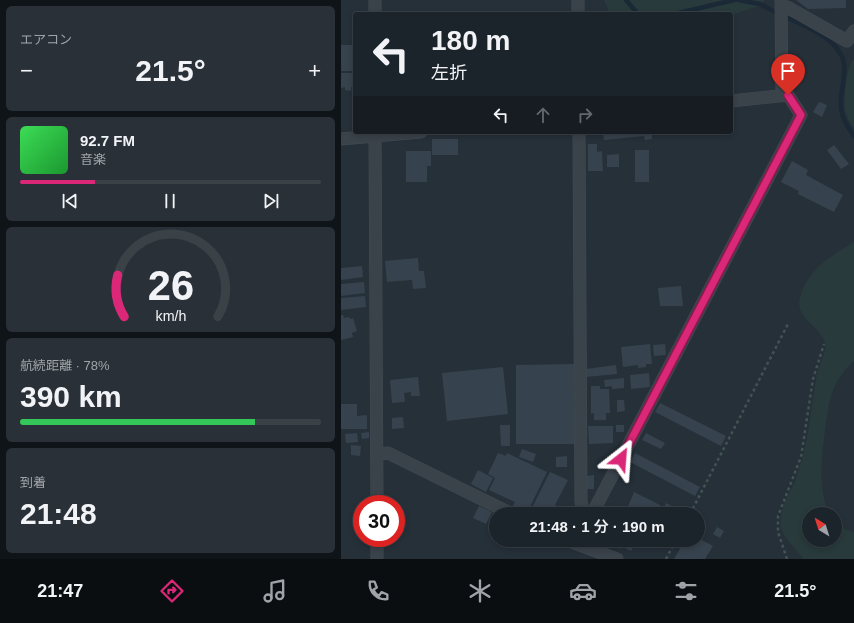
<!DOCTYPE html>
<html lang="ja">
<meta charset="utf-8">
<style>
:root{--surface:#1c242b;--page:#293037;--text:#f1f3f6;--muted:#a0a4a9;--line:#3a4147;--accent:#db2777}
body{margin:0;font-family:Arial,"Noto Sans JP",sans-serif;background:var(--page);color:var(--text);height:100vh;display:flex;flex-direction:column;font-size:15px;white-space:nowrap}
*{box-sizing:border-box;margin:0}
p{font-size:13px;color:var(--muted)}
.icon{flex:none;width:22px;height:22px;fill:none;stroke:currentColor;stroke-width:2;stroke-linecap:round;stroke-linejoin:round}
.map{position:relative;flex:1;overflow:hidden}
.details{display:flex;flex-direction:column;gap:6px;padding:6px;background:#0f1418;width:341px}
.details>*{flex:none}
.banner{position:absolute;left:12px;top:12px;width:380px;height:122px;border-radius:4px;box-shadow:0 2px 6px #0003,0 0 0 1px var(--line);background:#1c242b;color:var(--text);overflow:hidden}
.needle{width:26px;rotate:322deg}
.controls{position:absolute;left:461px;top:507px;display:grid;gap:8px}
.controls a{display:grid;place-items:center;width:40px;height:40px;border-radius:50%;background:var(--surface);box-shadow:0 2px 6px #0003,0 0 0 1px var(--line);font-size:20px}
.speed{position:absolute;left:12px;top:495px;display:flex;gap:8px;font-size:20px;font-weight:700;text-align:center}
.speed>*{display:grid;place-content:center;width:52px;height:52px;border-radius:50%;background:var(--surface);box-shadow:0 2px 6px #0003,0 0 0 1px var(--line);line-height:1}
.speed .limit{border:6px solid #d22;background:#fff;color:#111}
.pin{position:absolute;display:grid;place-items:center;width:34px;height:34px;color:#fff;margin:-41px -17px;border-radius:50% 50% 50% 0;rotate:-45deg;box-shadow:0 0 4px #0007}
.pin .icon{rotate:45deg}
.me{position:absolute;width:44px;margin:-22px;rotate:28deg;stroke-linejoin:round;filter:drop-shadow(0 0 3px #0008)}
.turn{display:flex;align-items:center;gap:14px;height:84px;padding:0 12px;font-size:18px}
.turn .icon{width:52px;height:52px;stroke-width:2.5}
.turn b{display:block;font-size:28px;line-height:34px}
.lanes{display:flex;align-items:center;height:38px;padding:0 12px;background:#0003;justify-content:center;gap:20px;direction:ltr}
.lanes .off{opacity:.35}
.big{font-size:30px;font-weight:600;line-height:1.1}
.details .widget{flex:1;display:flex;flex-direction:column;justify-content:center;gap:6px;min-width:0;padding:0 14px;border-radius:6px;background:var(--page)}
.details .dial{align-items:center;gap:0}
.dial svg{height:104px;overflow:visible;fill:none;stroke:var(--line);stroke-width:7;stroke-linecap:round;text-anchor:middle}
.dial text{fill:var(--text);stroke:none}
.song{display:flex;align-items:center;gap:12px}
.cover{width:48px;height:48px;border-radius:6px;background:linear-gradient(135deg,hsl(130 70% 55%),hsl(130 70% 35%))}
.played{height:4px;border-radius:2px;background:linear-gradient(90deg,var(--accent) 25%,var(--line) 25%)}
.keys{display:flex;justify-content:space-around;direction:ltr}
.heat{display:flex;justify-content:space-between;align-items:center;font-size:22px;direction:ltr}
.charge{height:6px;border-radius:3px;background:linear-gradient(90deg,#34c759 78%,var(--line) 0)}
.trip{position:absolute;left:148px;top:507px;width:216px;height:40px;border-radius:20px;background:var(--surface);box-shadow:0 2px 6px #0003,0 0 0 1px var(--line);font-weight:600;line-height:40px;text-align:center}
.tabs{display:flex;height:64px;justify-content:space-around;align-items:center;background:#0b0e11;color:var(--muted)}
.tabs .icon{width:28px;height:28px}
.tabs .active{color:var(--accent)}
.tabs b{font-size:18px;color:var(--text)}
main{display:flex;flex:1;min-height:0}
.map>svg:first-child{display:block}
.green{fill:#283a3b}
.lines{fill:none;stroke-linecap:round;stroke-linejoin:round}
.stream{stroke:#1b2836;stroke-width:4.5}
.building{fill:#36424d}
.street-casing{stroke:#434b53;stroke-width:13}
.path{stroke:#415352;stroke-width:2.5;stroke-dasharray:3 3;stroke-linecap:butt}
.street{stroke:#3a424a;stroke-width:12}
.route-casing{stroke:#8e194d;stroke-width:10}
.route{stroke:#db2777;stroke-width:7}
</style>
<main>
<section class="details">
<div class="widget"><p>エアコン</p>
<div class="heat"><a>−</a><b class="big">21.5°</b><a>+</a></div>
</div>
<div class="widget">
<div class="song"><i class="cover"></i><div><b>92.7 FM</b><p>音楽</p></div></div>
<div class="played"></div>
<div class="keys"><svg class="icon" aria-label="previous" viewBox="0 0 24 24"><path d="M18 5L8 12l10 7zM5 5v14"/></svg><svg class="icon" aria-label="pause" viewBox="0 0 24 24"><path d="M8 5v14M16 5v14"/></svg><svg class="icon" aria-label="next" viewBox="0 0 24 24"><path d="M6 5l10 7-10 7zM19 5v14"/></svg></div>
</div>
<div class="widget dial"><svg viewBox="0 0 100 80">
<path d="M14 69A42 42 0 1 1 86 69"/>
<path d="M14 69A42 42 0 0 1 9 37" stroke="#db2777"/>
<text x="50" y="56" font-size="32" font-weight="700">26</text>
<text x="50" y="72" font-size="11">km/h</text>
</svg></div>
<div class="widget"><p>航続距離 · 78%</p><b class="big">390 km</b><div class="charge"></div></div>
<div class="widget"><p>到着</p><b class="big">21:48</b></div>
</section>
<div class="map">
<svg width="513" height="559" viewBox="0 0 513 559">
<rect width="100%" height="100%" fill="#263039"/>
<path class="green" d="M 263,0 L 423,0 L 422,3 L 415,7 L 390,15 L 269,14 Z
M 513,59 L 513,129 C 509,122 505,116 504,108 C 503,98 505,65 513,59 Z
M 513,242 L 513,361 C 505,368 497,378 493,388 C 488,399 487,411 485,423 C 481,454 476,485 488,514 L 468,514 L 468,540 L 494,540 L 494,522 L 499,527 L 513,532 L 513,559 L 462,559 C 456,548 442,539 440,527 C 437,511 448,495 454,481 C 467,448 469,414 475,380 C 476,370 481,361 484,351 C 489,329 452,321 459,297 C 467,269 490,256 513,242 Z"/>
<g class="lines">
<path class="stream" d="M 285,0 L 297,14
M 397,0 L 419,4 L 434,12
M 333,14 L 393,0
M 445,17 C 464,26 488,35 499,53 C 509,68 498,91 500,108 C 501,119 507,128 513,136"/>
</g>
<path class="building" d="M 455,0 L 505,0 L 505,8 L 467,9 Z
M 0,45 L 14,45 L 14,71 L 0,71 Z
M 0,73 L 14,73 L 14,87 L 10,87 L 10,91 L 4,90 L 4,87 L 0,88 Z
M 478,102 L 486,105 L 481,117 L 472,112 Z
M 262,132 L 311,132 L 311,139 L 304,140 L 303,136 L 263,140 Z
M 91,139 L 117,139 L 117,155 L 91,155 Z
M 247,144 L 256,144 L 256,152 L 261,151 L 262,171 L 247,171 Z
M 493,145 L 508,164 L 500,169 L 486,150 Z
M 294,150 L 308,150 L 308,182 L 294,182 Z
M 65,151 L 90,151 L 90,166 L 86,166 L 86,182 L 65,182 Z
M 278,154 L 278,167 L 266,167 L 266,155 Z
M 451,161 L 467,170 L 465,175 L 502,195 L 493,212 L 457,194 L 458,191 L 440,182 Z
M 77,258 L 78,271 L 83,271 L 85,288 L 72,289 L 71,280 L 46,282 L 44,261 Z
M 21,266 L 22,277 L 0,280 L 0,268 Z
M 23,282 L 24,293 L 0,296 L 0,284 Z
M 340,286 L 342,306 L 319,306 L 317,288 Z
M 24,296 L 25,307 L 0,310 L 0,298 Z
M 0,315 L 2,315 L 3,318 L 8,317 L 9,319 L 12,318 L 16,331 L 11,333 L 12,337 L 0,340 Z
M 309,344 L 311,364 L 305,364 L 305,367 L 297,368 L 297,365 L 282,367 L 280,347 Z
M 324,344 L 325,355 L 313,356 L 312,345 Z
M 234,364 L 234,444 L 175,444 L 175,365 Z
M 275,365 L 276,374 L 245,377 L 245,369 Z
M 162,367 L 167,414 L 106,421 L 101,373 Z
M 308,373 L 309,387 L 290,389 L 289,375 Z
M 77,377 L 79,396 L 70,396 L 70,392 L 63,393 L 64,402 L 51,403 L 49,380 Z
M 283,378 L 283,388 L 271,389 L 271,386 L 264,387 L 263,380 Z
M 250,386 L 259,386 L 259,389 L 268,389 L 269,413 L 265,413 L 265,420 L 253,420 L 253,413 L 250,414 Z
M 276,400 L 283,400 L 284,411 L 276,412 Z
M 319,403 L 385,436 L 380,446 L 314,412 Z
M 0,404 L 16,404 L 16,416 L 26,415 L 26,429 L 0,429 Z
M 62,417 L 63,428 L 51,429 L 51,418 Z
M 159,425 L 169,425 L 169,446 L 160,446 Z
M 275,425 L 283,425 L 283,432 L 275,432 Z
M 247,426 L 272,426 L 272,443 L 248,444 Z
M 28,432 L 28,438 L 21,439 L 20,433 Z
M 16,433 L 17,442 L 5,443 L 4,434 Z
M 305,433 L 324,443 L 320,449 L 301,440 Z
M 10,445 L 20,446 L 19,456 L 10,455 Z
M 181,449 L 195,454 L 192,462 L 178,457 Z
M 157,453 L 165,456 L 166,453 L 206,472 L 188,509 L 184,507 L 182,511 L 172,506 L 174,502 L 148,490 L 154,478 L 147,474 Z
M 294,453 L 359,487 L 354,496 L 289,462 Z
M 226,456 L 226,467 L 215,467 L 215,457 Z
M 137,470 L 152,478 L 145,492 L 130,484 Z
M 209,472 L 227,480 L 214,505 L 228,512 L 227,514 L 207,514 L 210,509 L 204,506 L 201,514 L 190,510 Z
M 253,475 L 253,489 L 246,489 L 246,476 Z
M 293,492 L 319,505 L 314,514 L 284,514 Z
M 325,503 L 346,514 L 320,514 Z
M 138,506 L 151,512 L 145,524 L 132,518 Z
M 376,527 L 383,531 L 379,538 L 372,534 Z
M 357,538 L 372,546 L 364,559 L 333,559 L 344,540 L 357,540 Z
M 268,540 L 296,540 L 290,551 L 280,546 L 279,549 L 267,543 Z"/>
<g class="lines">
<g class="street-casing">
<path id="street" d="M 34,0 L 34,14
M 237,0 L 237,14
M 440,0 L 441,95
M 440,7 L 446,7 L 506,41 L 513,31
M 34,132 L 36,504
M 238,132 L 240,502 L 243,514
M 0,139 L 80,132
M 36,454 L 47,453 L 171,514
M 251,514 L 460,115 L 447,95 L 390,101
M 36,538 L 36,559
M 225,540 L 276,559"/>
</g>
<path class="path" d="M 349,514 L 448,322
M 325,559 L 335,540
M 446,559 L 437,532 L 437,516 L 460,457 L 472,379 L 483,344"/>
<use href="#street" class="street"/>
</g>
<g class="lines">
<g class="route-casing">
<path id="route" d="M 280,459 L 460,115 L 447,95"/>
</g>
<use href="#route" class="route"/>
</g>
</svg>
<div class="controls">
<a><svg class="needle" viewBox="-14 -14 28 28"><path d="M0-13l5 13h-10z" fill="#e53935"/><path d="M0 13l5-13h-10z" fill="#a0a4a9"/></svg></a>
</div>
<div class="speed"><div class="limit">30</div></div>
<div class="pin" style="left:447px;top:95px;background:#d93025"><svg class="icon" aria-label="arrive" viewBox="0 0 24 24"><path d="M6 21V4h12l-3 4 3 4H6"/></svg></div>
<svg class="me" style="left:280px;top:459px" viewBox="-20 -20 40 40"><path d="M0-17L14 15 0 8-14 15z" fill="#db2777" stroke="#fff" stroke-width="4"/></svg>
<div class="trip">21:48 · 1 分 · 190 m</div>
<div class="banner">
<div class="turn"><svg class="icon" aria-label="left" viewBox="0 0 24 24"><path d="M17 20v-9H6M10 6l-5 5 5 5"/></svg><div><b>180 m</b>左折</div></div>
<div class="lanes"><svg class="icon" aria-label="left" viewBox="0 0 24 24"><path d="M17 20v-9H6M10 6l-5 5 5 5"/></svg><svg class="icon off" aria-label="ahead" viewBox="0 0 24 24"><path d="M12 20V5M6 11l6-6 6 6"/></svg><svg class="icon off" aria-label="right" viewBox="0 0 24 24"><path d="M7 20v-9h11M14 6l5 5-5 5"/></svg></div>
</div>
</div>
</main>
<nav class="tabs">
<b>21:47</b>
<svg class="icon active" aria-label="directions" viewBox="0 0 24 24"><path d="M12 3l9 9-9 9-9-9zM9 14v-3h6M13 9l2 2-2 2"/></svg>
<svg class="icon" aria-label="music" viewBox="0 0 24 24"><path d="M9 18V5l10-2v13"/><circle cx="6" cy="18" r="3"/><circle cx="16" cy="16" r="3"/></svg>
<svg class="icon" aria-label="phone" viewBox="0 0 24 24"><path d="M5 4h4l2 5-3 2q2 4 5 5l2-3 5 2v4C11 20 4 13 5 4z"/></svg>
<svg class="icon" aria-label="climate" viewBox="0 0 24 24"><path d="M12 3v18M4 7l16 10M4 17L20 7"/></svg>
<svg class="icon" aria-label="car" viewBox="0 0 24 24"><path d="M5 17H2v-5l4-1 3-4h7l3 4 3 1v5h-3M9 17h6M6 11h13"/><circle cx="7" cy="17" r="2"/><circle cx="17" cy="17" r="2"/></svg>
<svg class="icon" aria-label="filters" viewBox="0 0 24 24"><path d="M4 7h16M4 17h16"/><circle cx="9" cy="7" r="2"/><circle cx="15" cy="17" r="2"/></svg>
<b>21.5°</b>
</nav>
